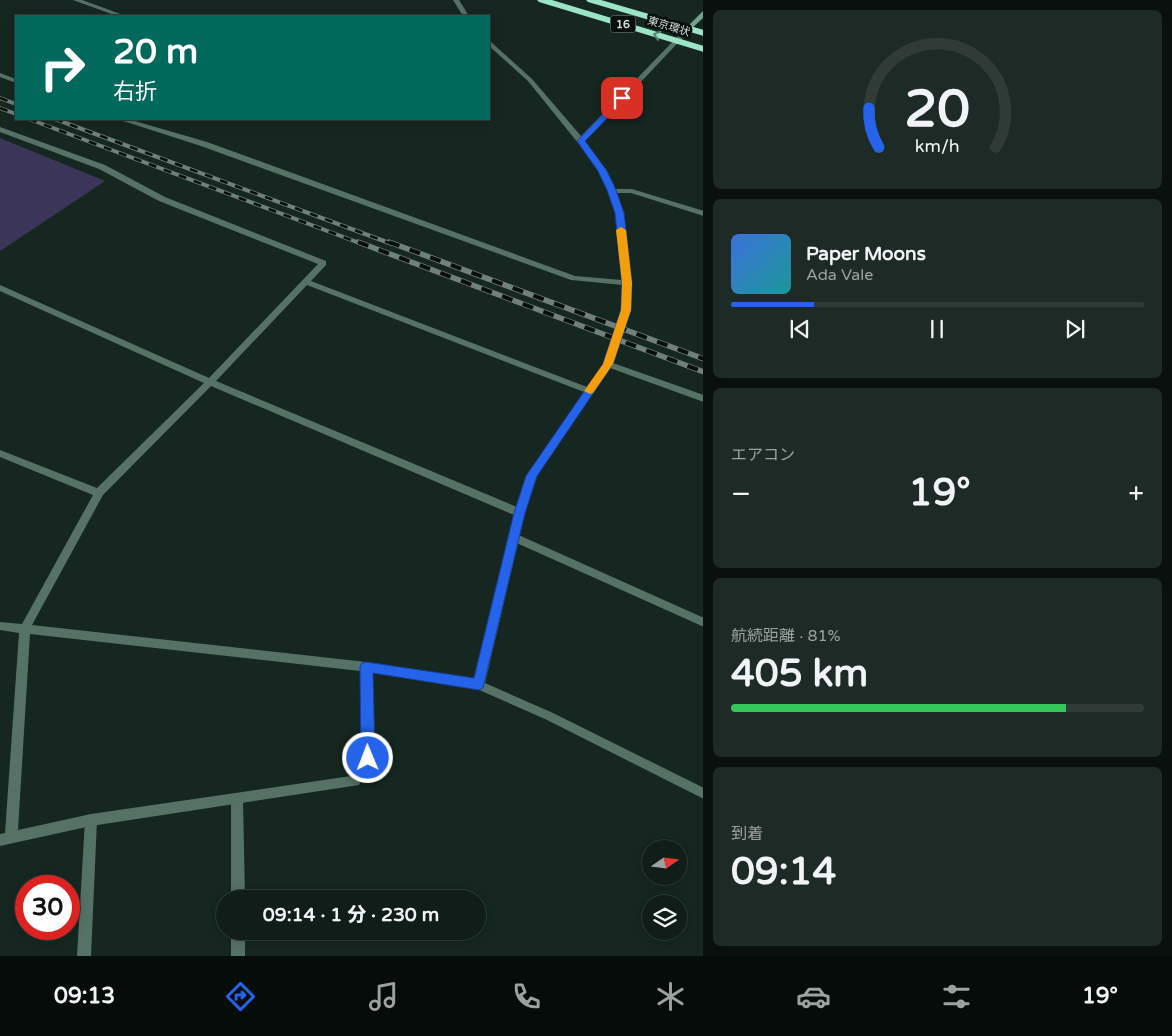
<!DOCTYPE html>
<html lang="ja">
<meta charset="utf-8">
<style>
:root{--surface:#101d18;--page:#1e2a25;--text:#f1f3f6;--muted:#9ca2a2;--line:#303b37;--accent:#2563eb}
body{margin:0;font-family:"Varela Round","Noto Sans JP",sans-serif;background:var(--page);color:var(--text);height:100vh;display:flex;flex-direction:column;font-size:19px;white-space:nowrap}
*{box-sizing:border-box;margin:0}
p{font-size:16px;color:var(--muted)}
.icon{flex:none;width:28px;height:28px;fill:none;stroke:currentColor;stroke-width:2;stroke-linecap:round;stroke-linejoin:round}
.map{position:relative;flex:1;overflow:hidden}
.panel{display:flex;flex-direction:column;gap:10px;padding:10px;background:#09100d;width:469px}
.panel>*{flex:none}
.banner{position:absolute;left:15px;top:15px;width:475px;height:105px;border-radius:0px;box-shadow:0 2px 12px #0003,0 0 0 1px var(--line);background:#00695c;color:#fff;overflow:hidden}
.needle{width:32px;rotate:76deg}
.buttons{position:absolute;left:642px;top:840px;display:grid;gap:10px}
.buttons a{display:grid;place-items:center;width:45px;height:45px;border-radius:50%;background:var(--surface);box-shadow:0 2px 12px #0003,0 0 0 1px var(--line);font-size:25px}
.speed{position:absolute;left:15px;top:875px;display:flex;gap:10px;font-size:25px;font-weight:700;text-align:center}
.speed>*{display:grid;place-content:center;width:65px;height:65px;border-radius:50%;background:var(--surface);box-shadow:0 2px 12px #0003,0 0 0 1px var(--line);line-height:1}
.speed .limit{border:8px solid #d22;background:#fff;color:#111}
.pin{position:absolute;display:grid;place-items:center;width:42px;height:42px;color:#fff;margin:-21px;border-radius:10px;box-shadow:0 2px 8px #0006}
.me{position:absolute;width:55px;margin:-28px;rotate:359deg;stroke-linejoin:round;filter:drop-shadow(0 0 4px #0008)}
.turn{display:flex;align-items:center;gap:18px;height:105px;padding:0 15px;font-size:22px}
.turn .icon{width:65px;height:65px;stroke-width:2.5}
.turn b{display:block;font-size:35px;line-height:42px}
.big{font-size:38px;font-weight:800;line-height:1.1}
.panel .card{flex:1;display:flex;flex-direction:column;justify-content:center;gap:8px;min-width:0;padding:0 18px;border-radius:8px;background:var(--page)}
.panel .dial{align-items:center;gap:0}
.dial svg{height:130px;overflow:visible;fill:none;stroke:var(--line);stroke-width:7;stroke-linecap:round;text-anchor:middle}
.dial text{fill:var(--text);stroke:none}
.song{display:flex;align-items:center;gap:15px}
.cover{width:60px;height:60px;border-radius:8px;background:linear-gradient(135deg,hsl(220 70% 55%),hsl(180 70% 35%))}
.played{height:5px;border-radius:2px;background:linear-gradient(90deg,var(--accent) 20%,var(--line) 20%)}
.keys{display:flex;justify-content:space-around;direction:ltr}
.heat{display:flex;justify-content:space-between;align-items:center;font-size:28px;direction:ltr}
.charge{height:8px;border-radius:4px;background:linear-gradient(90deg,#34c759 81%,var(--line) 0)}
.trip{position:absolute;left:216px;top:890px;width:270px;height:50px;border-radius:25px;background:var(--surface);box-shadow:0 2px 12px #0003,0 0 0 1px var(--line);font-weight:800;line-height:50px;text-align:center}
.menu{display:flex;height:80px;justify-content:space-around;align-items:center;background:#060c0a;color:var(--muted)}
.menu .icon{width:35px;height:35px}
.menu .current{color:var(--accent)}
.menu b{font-size:22px;color:var(--text)}
main{display:flex;flex:1;min-height:0}
.map>svg:first-child{display:block}
.green{fill:#3b3659}
.lines{fill:none;stroke-linecap:round;stroke-linejoin:round}
.lane{fill:#567266;fill-rule:evenodd}
.street{fill:#567266;fill-rule:evenodd}
.secondary{fill:#72a08d;fill-rule:evenodd}
.highway{fill:#9be4c6;fill-rule:evenodd}
.rail-far1-casing{stroke:#72807b;stroke-width:4}
.rail-casing{stroke:#72807b;stroke-width:5.5}
.rail-far1{stroke:#070e0b;stroke-width:2.5;stroke-dasharray:8;stroke-linecap:butt}
.rail{stroke:#070e0b;stroke-width:4;stroke-dasharray:11;stroke-linecap:butt}
.oneway{stroke:#588472}
.route{fill:#2563eb;stroke:#184099}
.slow{fill:#f59e0b}
.labels{text-anchor:middle;stroke-width:5;stroke-linejoin:round;paint-order:stroke}
.shield{fill:#070e0b;stroke:#96a09c;stroke-width:1}
.shield-label{font-size:11px;font-weight:bold;fill:#d4deda}
.far-street-label{font-size:11px;fill:#d4deda;stroke:#070e0b}
</style>
<main>
<div class="map">
<svg width="704" height="956" viewBox="0 0 704 956">
<rect width="100%" height="100%" fill="#152720"/>
<path class="green" d="M 0,138 L 105,181 L 0,251 Z"/>
<g class="lines">
<path class="lane" d="M 609,189 L 632,189 L 704,211 L 704,216 L 631,193 L 609,193 Z
M 514,533 L 704,618 L 704,627 L 510,540 L 509,537 L 510,534 Z
M 237,794 L 241,795 L 243,799 L 245,899 L 231,899 L 231,799 L 233,795 Z
M 91,814 L 95,816 L 97,820 L 91,956 L 77,956 L 85,820 L 87,816 Z
M 231,931 L 245,931 L 245,956 L 231,956 Z"/>
<path class="street" d="M 73,0 L 82,0 L 126,16 L 117,16 Z
M 453,0 L 459,0 L 469,16 L 463,16 Z
M 688,27 L 691,29 L 690,30 L 585,141 L 607,171 L 616,191 L 623,213 L 631,283 L 630,310 L 613,363 L 704,395 L 704,402 L 610,368 L 536,477 L 525,513 L 485,683 L 553,713 L 704,788 L 704,799 L 545,719 L 477,689 L 372,673 L 374,757 L 359,785 L 91,826 L 0,846 L 0,834 L 5,833 L 19,633 L 0,630 L 0,622 L 22,624 L 93,495 L 0,457 L 0,450 L 97,488 L 204,383 L 0,291 L 0,285 L 209,378 L 318,264 L 159,201 L 99,169 L 0,132 L 0,127 L 105,165 L 165,197 L 326,261 L 326,265 L 311,281 L 587,387 L 604,364 L 622,310 L 623,285 L 571,280 L 201,146 L 117,119 L 128,119 L 207,142 L 575,276 L 622,280 L 615,213 L 608,191 L 599,171 L 578,143 L 528,81 L 489,46 L 489,41 L 491,42 L 532,79 L 581,136 L 686,28 ZM 307,285 L 584,392 L 526,476 L 517,507 L 216,381 ZM 211,386 L 514,515 L 475,680 L 366,662 L 32,625 L 103,495 ZM 30,634 L 360,671 L 362,757 L 351,776 L 91,814 L 18,830 Z
M 0,73 L 16,79 L 16,83 L 0,77 Z"/>
<path class="secondary" d="M 704,10 L 704,17 L 690,30 L 686,30 L 686,28 Z"/>
<path class="highway" d="M 537,0 L 552,0 L 704,46 L 704,52 L 539,2 Z
M 586,0 L 601,0 L 704,30 L 704,36 L 588,2 Z"/>
<g class="rail-far1-casing">
<path id="rail-far1" d="M 0,98 L 16,104
M 0,108 L 16,114
M 29,119 L 362,244
M 55,119 L 392,244"/>
</g>
<g class="rail-casing">
<path id="rail" d="M 358,242 L 704,372
M 389,242 L 704,359"/>
</g>
<use href="#rail-far1" class="rail-far1"/>
<use href="#rail" class="rail"/>
</g>
<defs><path id="oneway-chevron" d="M-2-3.5L2.5 0L-2 3.5" fill="none" stroke-width="1.6" stroke-linecap="round" stroke-linejoin="round" transform="scale(1.25)"/></defs>
<use class="oneway" href="#oneway-chevron" transform="translate(657 35) rotate(-163)"/>
<path class="route" d="M 620,97 L 627,98 L 585,141 L 607,171 L 616,190 L 624,213 L 632,283 L 631,310 L 613,364 L 537,476 L 525,513 L 483,688 L 479,690 L 373,673 L 375,758 L 372,762 L 368,763 L 363,762 L 361,758 L 360,667 L 362,663 L 366,662 L 474,678 L 514,513 L 526,476 L 603,364 L 621,310 L 622,283 L 615,213 L 607,190 L 598,171 L 577,141 Z"/>
<path class="slow" d="M 621,227 L 626,230 L 632,283 L 631,310 L 613,364 L 593,393 L 590,394 L 584,391 L 603,364 L 621,310 L 622,283 L 616,230 Z"/>
<g class="labels">
<rect class="shield" x="610.5" y="15.5" width="25" height="17" rx="4"/>
<g class="shield-label">
<text x="623" y="28">16</text>
</g>
<g class="far-street-label">
<text transform="translate(669 26) rotate(17)" y="4">東京環状</text>
</g>
</g>
</svg>
<div class="buttons">
<a><svg class="needle" viewBox="-14 -14 28 28"><path d="M0-13l5 13h-10z" fill="#e53935"/><path d="M0 13l5-13h-10z" fill="#9ca2a2"/></svg></a>
<a><svg class="icon" aria-label="layers" viewBox="0 0 24 24"><path d="M12 4l9 5-9 5-9-5zM3 14l9 5 9-5"/></svg></a>
</div>
<div class="speed"><div class="limit">30</div></div>
<div class="pin" style="left:622px;top:98px;background:#d93025"><svg class="icon" aria-label="arrive" viewBox="0 0 24 24"><path d="M6 21V4h12l-3 4 3 4H6"/></svg></div>
<svg class="me" style="left:368px;top:758px" viewBox="-20 -20 40 40"><circle r="17" fill="#2563eb" stroke="#fff" stroke-width="3"/><path d="M0-11L8 9 0 5-8 9z" fill="#fff"/></svg>
<div class="trip">09:14 · 1 分 · 230 m</div>
<div class="banner">
<div class="turn"><svg class="icon" aria-label="right" viewBox="0 0 24 24"><path d="M7 20v-9h11M14 6l5 5-5 5"/></svg><div><b>20 m</b>右折</div></div>
</div>
</div>
<section class="panel">
<div class="card dial"><svg viewBox="0 0 100 80">
<path d="M14 69A42 42 0 1 1 86 69"/>
<path d="M14 69A42 42 0 0 1 8 45" stroke="#2563eb"/>
<text x="50" y="56" font-size="32" font-weight="700">20</text>
<text x="50" y="72" font-size="11">km/h</text>
</svg></div>
<div class="card">
<div class="song"><i class="cover"></i><div><b>Paper Moons</b><p>Ada Vale</p></div></div>
<div class="played"></div>
<div class="keys"><svg class="icon" aria-label="previous" viewBox="0 0 24 24"><path d="M18 5L8 12l10 7zM5 5v14"/></svg><svg class="icon" aria-label="pause" viewBox="0 0 24 24"><path d="M8 5v14M16 5v14"/></svg><svg class="icon" aria-label="next" viewBox="0 0 24 24"><path d="M6 5l10 7-10 7zM19 5v14"/></svg></div>
</div>
<div class="card"><p>エアコン</p>
<div class="heat"><a>−</a><b class="big">19°</b><a>+</a></div>
</div>
<div class="card"><p>航続距離 · 81%</p><b class="big">405 km</b><div class="charge"></div></div>
<div class="card"><p>到着</p><b class="big">09:14</b></div>
</section>
</main>
<nav class="menu">
<b>09:13</b>
<svg class="icon current" aria-label="directions" viewBox="0 0 24 24"><path d="M12 3l9 9-9 9-9-9zM9 14v-3h6M13 9l2 2-2 2"/></svg>
<svg class="icon" aria-label="music" viewBox="0 0 24 24"><path d="M9 18V5l10-2v13"/><circle cx="6" cy="18" r="3"/><circle cx="16" cy="16" r="3"/></svg>
<svg class="icon" aria-label="phone" viewBox="0 0 24 24"><path d="M5 4h4l2 5-3 2q2 4 5 5l2-3 5 2v4C11 20 4 13 5 4z"/></svg>
<svg class="icon" aria-label="climate" viewBox="0 0 24 24"><path d="M12 3v18M4 7l16 10M4 17L20 7"/></svg>
<svg class="icon" aria-label="car" viewBox="0 0 24 24"><path d="M5 17H2v-5l4-1 3-4h7l3 4 3 1v5h-3M9 17h6M6 11h13"/><circle cx="7" cy="17" r="2"/><circle cx="17" cy="17" r="2"/></svg>
<svg class="icon" aria-label="filters" viewBox="0 0 24 24"><path d="M4 7h16M4 17h16"/><circle cx="9" cy="7" r="2"/><circle cx="15" cy="17" r="2"/></svg>
<b>19°</b>
</nav>
